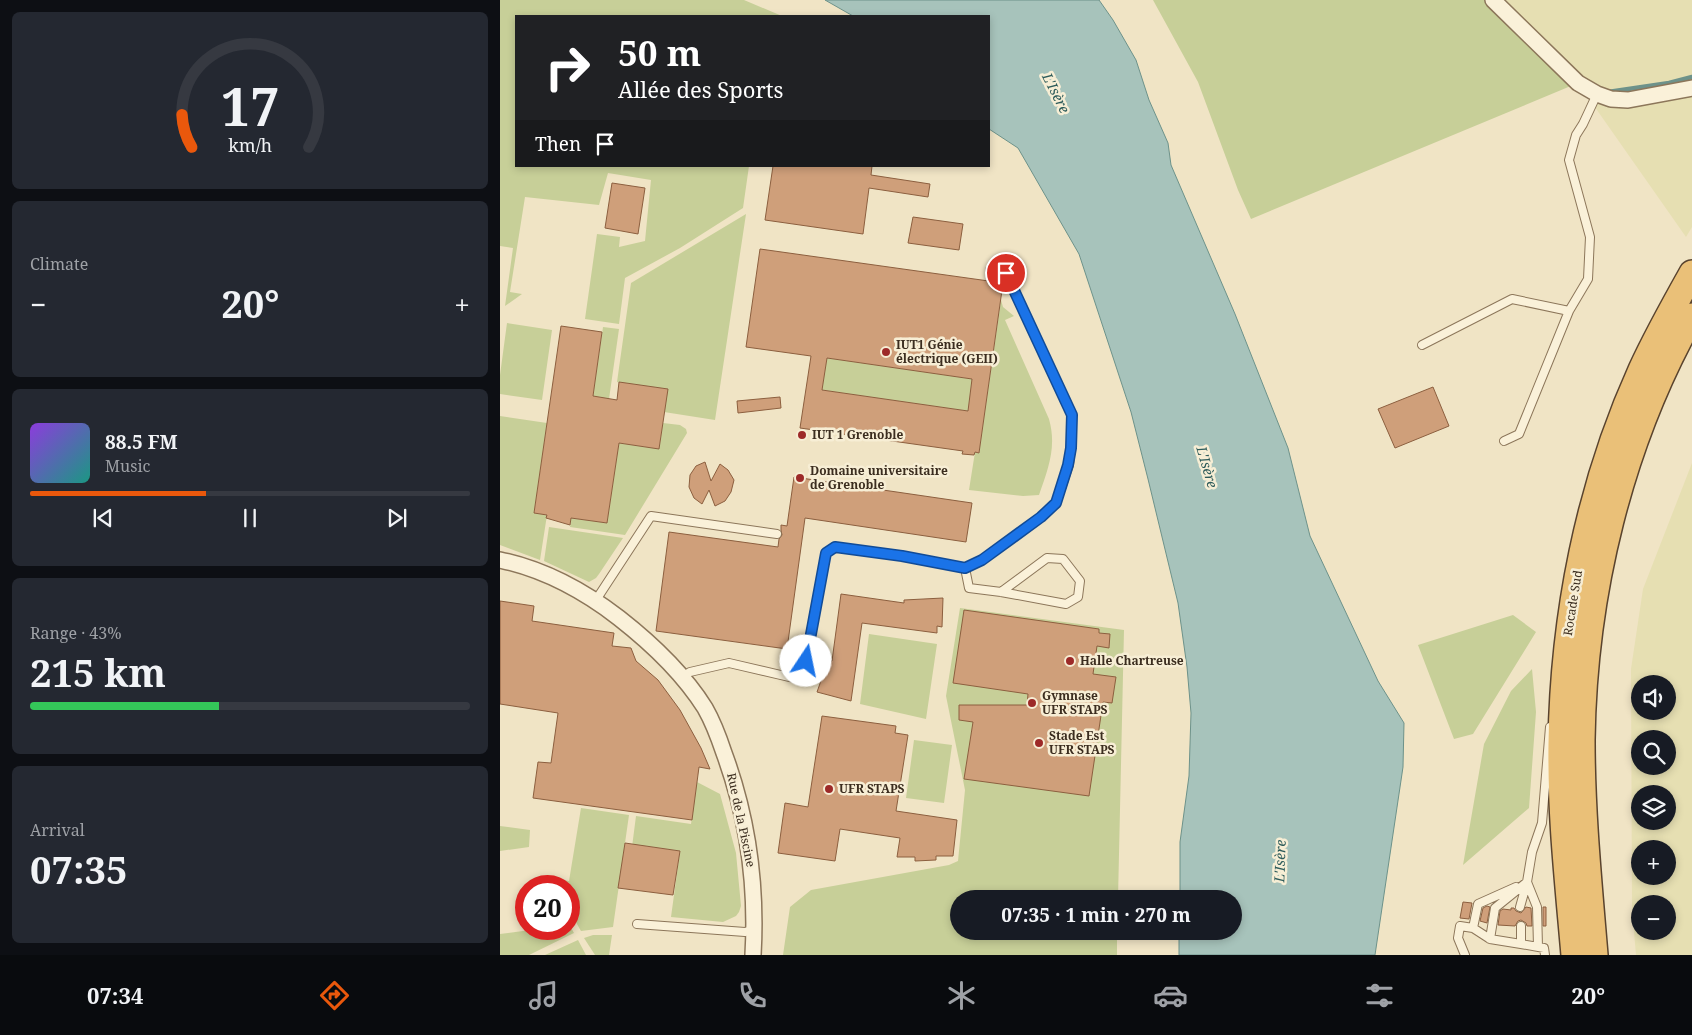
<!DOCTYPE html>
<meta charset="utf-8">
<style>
:root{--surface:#171b24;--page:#242831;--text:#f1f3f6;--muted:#9ea1a6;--line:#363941;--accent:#ea580c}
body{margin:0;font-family:"Noto Serif",serif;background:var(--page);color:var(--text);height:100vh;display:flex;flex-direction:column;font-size:19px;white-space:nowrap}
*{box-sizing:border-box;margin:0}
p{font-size:16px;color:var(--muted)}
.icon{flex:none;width:28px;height:28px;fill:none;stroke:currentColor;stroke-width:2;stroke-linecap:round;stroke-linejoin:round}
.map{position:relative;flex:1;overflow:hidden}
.side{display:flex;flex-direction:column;gap:12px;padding:12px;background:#0d0f14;width:500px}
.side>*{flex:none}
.guide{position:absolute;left:15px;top:15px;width:475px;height:152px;border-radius:0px;box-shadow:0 2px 8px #0003;background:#202124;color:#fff;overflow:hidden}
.controls{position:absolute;left:1131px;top:675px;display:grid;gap:10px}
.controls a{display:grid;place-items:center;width:45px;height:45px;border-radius:50%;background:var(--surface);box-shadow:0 2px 8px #0003;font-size:25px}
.speed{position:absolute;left:15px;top:875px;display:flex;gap:10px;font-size:25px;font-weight:700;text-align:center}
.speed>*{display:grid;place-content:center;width:65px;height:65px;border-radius:50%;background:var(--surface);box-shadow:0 2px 8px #0003;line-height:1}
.speed .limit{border:8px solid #d22;background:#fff;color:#111}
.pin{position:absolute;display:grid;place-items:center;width:42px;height:42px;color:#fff;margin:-21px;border:2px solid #fff;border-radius:50%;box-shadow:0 1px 5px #0007}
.me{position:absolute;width:55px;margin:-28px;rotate:11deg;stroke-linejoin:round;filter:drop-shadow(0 0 4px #0008)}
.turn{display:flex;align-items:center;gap:18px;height:105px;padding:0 20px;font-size:22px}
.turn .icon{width:65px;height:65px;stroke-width:2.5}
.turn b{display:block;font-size:35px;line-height:42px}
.then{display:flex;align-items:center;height:48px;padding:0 20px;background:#0003;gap:10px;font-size:19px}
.big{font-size:38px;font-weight:700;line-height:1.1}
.side .tile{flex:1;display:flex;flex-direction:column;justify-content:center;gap:8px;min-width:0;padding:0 18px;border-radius:8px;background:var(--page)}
.side .dial{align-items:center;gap:0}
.dial svg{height:130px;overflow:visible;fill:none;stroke:var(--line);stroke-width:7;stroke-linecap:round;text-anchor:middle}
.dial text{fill:var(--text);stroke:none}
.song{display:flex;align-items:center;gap:15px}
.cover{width:60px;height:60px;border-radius:8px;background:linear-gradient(135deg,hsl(270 70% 55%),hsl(170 70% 35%))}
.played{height:5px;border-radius:2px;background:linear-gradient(90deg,var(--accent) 40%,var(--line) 40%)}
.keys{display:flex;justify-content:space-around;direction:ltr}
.heat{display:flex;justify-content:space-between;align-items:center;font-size:28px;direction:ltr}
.charge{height:8px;border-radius:4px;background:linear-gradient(90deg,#34c759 43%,var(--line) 0)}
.trip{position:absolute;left:450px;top:890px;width:292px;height:50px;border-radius:25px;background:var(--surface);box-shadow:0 2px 8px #0003;font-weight:700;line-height:50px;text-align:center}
.tab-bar{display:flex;height:80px;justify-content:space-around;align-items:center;background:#090b0e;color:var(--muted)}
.tab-bar .icon{width:35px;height:35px}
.tab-bar .on{color:var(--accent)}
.tab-bar b{font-size:22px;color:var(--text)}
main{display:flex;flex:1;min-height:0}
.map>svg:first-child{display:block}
.farmland{fill:#e6dfb2;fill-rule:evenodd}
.green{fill:#c7cf98}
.water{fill:#a7c3bb;stroke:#6d928a}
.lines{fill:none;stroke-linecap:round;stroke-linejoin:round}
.stream{stroke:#6d928a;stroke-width:4.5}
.building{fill:#cf9f7a;stroke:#8c5f3f;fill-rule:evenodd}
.service-casing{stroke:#8c765a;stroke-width:10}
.minor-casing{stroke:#8c765a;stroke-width:18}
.trunk-casing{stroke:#59432e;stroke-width:28}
.service{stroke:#faf1d9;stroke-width:8}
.minor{stroke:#faf1d9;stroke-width:15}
.trunk{stroke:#eac078;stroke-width:25}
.route-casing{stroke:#114b97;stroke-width:12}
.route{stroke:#1a73e8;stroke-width:9}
.poi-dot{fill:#9d2a28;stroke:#f7eed5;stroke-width:2}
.labels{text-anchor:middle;stroke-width:5;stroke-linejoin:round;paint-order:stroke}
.poi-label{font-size:12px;font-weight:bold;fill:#3b2d1f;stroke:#f7eed5;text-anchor:start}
.street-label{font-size:12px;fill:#3b2d1f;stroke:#f7eed5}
.water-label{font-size:14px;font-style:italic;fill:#2d5b5a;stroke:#f7eed5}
</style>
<main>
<section class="side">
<div class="tile dial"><svg viewBox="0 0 100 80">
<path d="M14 69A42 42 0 1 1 86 69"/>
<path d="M14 69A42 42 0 0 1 8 49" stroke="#ea580c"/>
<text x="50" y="56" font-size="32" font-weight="700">17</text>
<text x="50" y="72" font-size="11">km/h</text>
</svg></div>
<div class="tile"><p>Climate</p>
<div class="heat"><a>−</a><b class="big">20°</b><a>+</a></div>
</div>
<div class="tile">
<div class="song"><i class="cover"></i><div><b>88.5 FM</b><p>Music</p></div></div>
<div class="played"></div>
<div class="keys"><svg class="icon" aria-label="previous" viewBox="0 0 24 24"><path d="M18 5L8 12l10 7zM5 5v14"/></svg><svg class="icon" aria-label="pause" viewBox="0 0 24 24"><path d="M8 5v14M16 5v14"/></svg><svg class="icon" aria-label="next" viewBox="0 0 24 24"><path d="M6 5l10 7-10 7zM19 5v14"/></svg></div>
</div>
<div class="tile"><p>Range · 43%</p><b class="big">215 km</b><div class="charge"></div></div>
<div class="tile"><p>Arrival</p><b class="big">07:35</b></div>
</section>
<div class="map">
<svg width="1192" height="955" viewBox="0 0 1192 955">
<rect width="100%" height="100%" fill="#f0e4c5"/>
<path class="farmland" d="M 993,0 L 1192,0 L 1192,227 L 1186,237 L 1078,83 Z
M 1192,463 L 1192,955 L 1136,955 L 1132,908 L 1131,669 L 1143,589 ZM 1140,684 L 1168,684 L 1168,711 L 1140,711 ZM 1140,739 L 1168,739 L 1168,766 L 1140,766 ZM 1140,794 L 1168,794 L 1168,821 L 1140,821 ZM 1140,849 L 1168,849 L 1168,876 L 1140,876 ZM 1140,904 L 1168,904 L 1168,931 L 1140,931 Z"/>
<path class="green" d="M 0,0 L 244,0 L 282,16 L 16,16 L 16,166 L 249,166 L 243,208 L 180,248 L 125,278 L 119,324 L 85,319 L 97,234 L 120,237 L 119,247 L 145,241 L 151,180 L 108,173 L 99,205 L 25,197 L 10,292 L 22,294 L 5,306 L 13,248 L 0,246 Z
M 653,0 L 993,0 L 1078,83 L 751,219 L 738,190 L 698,82 Z
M 246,214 L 215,420 L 164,412 L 167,389 L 117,382 L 131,283 Z
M 501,300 L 503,307 L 514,316 L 505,320 L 549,419 C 557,447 548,469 539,495 L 523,496 L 469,490 L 475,452 L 479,453 Z
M 7,323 L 52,330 L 42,400 L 0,394 L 0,375 Z
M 103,327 L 119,329 L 109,399 L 93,396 Z
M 327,358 L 472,379 L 468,411 L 322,390 Z
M 0,416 L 47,423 L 34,513 L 47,515 L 40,560 L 0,545 Z
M 163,423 L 180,425 L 186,429 L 187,433 L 125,535 L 70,527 L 71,518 L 107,523 L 119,443 L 159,449 Z
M 49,527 L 123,538 L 99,574 L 96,578 L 89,582 L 44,561 Z
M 460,608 L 624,630 L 618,899 L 459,899 L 459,931 L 617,931 L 617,955 L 283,955 L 290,907 L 311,890 L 449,865 L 458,861 L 465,790 L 446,696 Z
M 1013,615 L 1036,632 L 973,734 L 954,739 L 918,645 Z
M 369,634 L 437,644 L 426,719 L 360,704 Z
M 1032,669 L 1036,712 L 1029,808 L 963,865 L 984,744 L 1011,691 Z
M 414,740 L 452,745 L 444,803 L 406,798 Z
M 197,782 L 220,794 L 236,853 L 241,906 L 239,912 L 236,916 L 223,922 L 171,917 L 180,851 L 146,846 L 132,847 L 136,816 L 191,824 Z
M 81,808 L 129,815 L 113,927 L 81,931 L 69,910 L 69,886 L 55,886 L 57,879 L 69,881 Z
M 0,826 L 30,830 L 29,847 L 0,851 Z
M 69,924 L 74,933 L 29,955 L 0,955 L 0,934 L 38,929 L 69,929 Z
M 93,935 L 112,935 L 109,955 L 95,955 L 84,938 Z
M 78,940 L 86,955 L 45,955 Z"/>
<path class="water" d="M 325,0 L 599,0 L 613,20 L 636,60 L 649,100 L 668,143 L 671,165 L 735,314 L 788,448 L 810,536 L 878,681 L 904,723 L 903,767 L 875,955 L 679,955 L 679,931 L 734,931 L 734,899 L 680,899 L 680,842 L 689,776 L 691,713 L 687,667 L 678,603 L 648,479 L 631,412 L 579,254 L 518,148 L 489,129 L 489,16 L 353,16 Z"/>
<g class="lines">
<path class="stream" d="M 1108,92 L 1169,83 L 1192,77"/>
</g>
<path class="building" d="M 273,166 L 372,166 L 371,175 L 430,184 L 428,197 L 369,188 L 363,234 L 265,220 Z
M 112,183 L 145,188 L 138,234 L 105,228 Z
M 413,217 L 463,224 L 459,250 L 408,243 Z
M 260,249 L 503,283 L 479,453 L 475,452 L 474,455 L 462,454 L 463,451 L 300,428 L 311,356 L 246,347 ZM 327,358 L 472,379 L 468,411 L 322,390 Z
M 61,326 L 102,332 L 93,396 L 117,400 L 119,382 L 168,389 L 159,449 L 119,443 L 107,523 L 71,518 L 70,525 L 46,518 L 47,515 L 34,513 Z
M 933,387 L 949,426 L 895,448 L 878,409 Z
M 280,397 L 281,408 L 238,413 L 237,401 Z
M 205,462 L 211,481 L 220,464 L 228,470 L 234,480 L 231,492 L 225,501 L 215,506 L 209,490 L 202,504 L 194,498 L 189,487 L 190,475 L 196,466 Z
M 294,477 L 472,503 L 466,542 L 305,518 L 287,649 L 156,631 L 169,532 L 278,547 L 279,539 L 282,535 L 281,530 L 281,525 L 287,526 Z
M 341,594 L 404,603 L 404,600 L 443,598 L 442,627 L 437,626 L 437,633 L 362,623 L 351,701 L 317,692 L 328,661 L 332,661 Z
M 0,601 L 34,606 L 32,621 L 114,633 L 112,646 L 131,648 L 136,661 L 158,680 L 180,710 L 201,748 L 210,769 L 199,767 L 192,820 L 33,798 L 38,762 L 51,763 L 58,713 L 0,704 Z
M 464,610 L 599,629 L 599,633 L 610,634 L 609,648 L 597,646 L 593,674 L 616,677 L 612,703 L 603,702 L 589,796 L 464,779 L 473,722 L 459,720 L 459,705 L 527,705 L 528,694 L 453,683 Z
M 322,716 L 396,726 L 395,733 L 408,735 L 396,811 L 457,820 L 453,856 L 436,856 L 436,860 L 415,861 L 415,857 L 397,857 L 400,838 L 340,829 L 335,861 L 278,853 L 285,803 L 308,807 Z
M 125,843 L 180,851 L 173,895 L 118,888 Z
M 963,902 L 972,903 L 969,919 L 960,918 Z
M 987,906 L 990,907 L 987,923 L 980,921 L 983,908 Z
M 1026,907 L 1031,908 L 1032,926 L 1027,926 L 1026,923 L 1021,920 L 1018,921 L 1015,926 L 998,925 L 1000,911 L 1003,909 L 1011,910 L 1011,908 L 1014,908 L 1016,911 L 1021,913 Z
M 1043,907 L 1046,907 L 1046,926 L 1043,926 Z"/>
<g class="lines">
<g class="service-casing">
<path id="service" d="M 922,345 L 1012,299 L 1069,311 L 1088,279 L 1090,237 L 1069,160 L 1076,135 L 1083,124 L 1097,94
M 1004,441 L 1019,434 L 1069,311
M 465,568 L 469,588 L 501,592 L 566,604 L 578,597 L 580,581 L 563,559 L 547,558 L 501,592
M 96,600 L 151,516 L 277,534
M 182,677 L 190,672 L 229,663 L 302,680 L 326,553 L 335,547 L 402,556 L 465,568 L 482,560 L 541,517 L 556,503 L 569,465 L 571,448 L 572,415 L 506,273 L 490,270
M 1027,882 L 1037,907 L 1038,947
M 1020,907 L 1027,882 L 1032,852 L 1042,823 L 1050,727
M 137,924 L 245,932 L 255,929
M 1021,926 L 1021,944 L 1044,948 L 1045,955
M 973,928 L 978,904 L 1016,887
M 1021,944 L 990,939 L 995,908 L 1027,882
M 965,955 L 958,938 L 960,926 L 973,928 L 990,939"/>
</g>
<g class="minor-casing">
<path id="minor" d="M 993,0 L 1078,83 L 1097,94 L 1111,99 L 1128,100 L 1192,88
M 0,560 C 43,569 84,591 119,618 C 151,643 183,673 205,708 C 213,722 219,738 224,753 C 248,818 257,886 253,955"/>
</g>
<g class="trunk-casing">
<path id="trunk" d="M 1074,955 C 1068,885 1060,814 1061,744 C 1063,616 1088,487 1141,370 C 1156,337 1174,305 1192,273
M 1095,955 C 1089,883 1082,812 1082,740 C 1084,594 1120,444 1192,316"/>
</g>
<use href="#service" class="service"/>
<use href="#minor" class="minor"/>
<use href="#trunk" class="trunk"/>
</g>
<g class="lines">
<g class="route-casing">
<path id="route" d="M 306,661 L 326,553 L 335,547 L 402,556 L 465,568 L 482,560 L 541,517 L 556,503 L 568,465 L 571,448 L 572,415 L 506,273"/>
</g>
<use href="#route" class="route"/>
</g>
<g class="poi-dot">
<circle cx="386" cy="352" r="5"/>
<circle cx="302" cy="435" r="5"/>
<circle cx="300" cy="478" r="5"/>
<circle cx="570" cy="661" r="5"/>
<circle cx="532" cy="703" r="5"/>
<circle cx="539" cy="743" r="5"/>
<circle cx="329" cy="789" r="5"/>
</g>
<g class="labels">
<g class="poi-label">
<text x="396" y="349">IUT1 Génie<tspan x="396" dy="14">électrique (GEII)</tspan></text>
<text x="312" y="439">IUT 1 Grenoble</text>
<text x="310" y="475">Domaine universitaire<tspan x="310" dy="14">de Grenoble</tspan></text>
<text x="580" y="665">Halle Chartreuse</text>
<text x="542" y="700">Gymnase<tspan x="542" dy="14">UFR STAPS</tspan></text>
<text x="549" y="740">Stade Est<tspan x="549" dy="14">UFR STAPS</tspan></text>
<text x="339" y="793">UFR STAPS</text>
</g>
<g class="street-label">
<text transform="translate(1073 603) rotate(-81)" y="4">Rocade Sud</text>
<text transform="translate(241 820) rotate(78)" y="4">Rue de la Piscine</text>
</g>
<g class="water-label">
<text transform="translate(556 93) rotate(63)" y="5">L'Isère</text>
<text transform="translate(707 467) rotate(74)" y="5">L'Isère</text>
<text transform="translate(780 861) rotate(-88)" y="5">L'Isère</text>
</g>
</g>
</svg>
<div class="controls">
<a><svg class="icon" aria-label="sound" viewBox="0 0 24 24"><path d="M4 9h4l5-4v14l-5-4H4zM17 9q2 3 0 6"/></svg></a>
<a><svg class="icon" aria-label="search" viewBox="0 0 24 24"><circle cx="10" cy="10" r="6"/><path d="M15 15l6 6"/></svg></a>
<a><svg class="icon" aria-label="layers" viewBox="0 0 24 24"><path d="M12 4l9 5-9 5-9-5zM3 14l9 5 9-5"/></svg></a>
<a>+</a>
<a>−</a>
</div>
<div class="speed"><div class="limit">20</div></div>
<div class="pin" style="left:506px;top:273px;background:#d93025"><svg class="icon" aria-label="arrive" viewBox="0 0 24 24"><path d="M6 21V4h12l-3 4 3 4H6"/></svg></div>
<svg class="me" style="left:306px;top:661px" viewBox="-20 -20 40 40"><circle r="19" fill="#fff"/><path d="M0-13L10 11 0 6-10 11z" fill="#1a73e8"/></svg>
<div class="trip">07:35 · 1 min · 270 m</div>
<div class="guide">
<div class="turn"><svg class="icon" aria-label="right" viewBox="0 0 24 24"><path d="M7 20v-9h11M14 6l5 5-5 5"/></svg><div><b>50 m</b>Allée des Sports</div></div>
<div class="then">Then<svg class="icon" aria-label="arrive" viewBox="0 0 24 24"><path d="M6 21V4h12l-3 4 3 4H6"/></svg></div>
</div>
</div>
</main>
<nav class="tab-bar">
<b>07:34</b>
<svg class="icon on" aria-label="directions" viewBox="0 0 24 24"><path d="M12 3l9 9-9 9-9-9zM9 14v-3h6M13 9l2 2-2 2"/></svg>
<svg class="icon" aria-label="music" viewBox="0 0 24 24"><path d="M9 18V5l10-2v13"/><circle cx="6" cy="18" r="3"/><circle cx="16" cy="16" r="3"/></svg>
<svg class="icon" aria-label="phone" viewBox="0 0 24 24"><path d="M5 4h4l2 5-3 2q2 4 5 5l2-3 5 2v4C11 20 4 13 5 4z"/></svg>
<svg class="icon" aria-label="climate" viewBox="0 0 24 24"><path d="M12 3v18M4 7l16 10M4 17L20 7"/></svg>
<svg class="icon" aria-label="car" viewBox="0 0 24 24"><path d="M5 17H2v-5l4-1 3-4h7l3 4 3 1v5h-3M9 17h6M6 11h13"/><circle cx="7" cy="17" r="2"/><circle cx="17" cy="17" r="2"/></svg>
<svg class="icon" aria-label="filters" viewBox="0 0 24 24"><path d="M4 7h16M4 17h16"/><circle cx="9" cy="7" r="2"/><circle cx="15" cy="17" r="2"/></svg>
<b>20°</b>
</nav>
